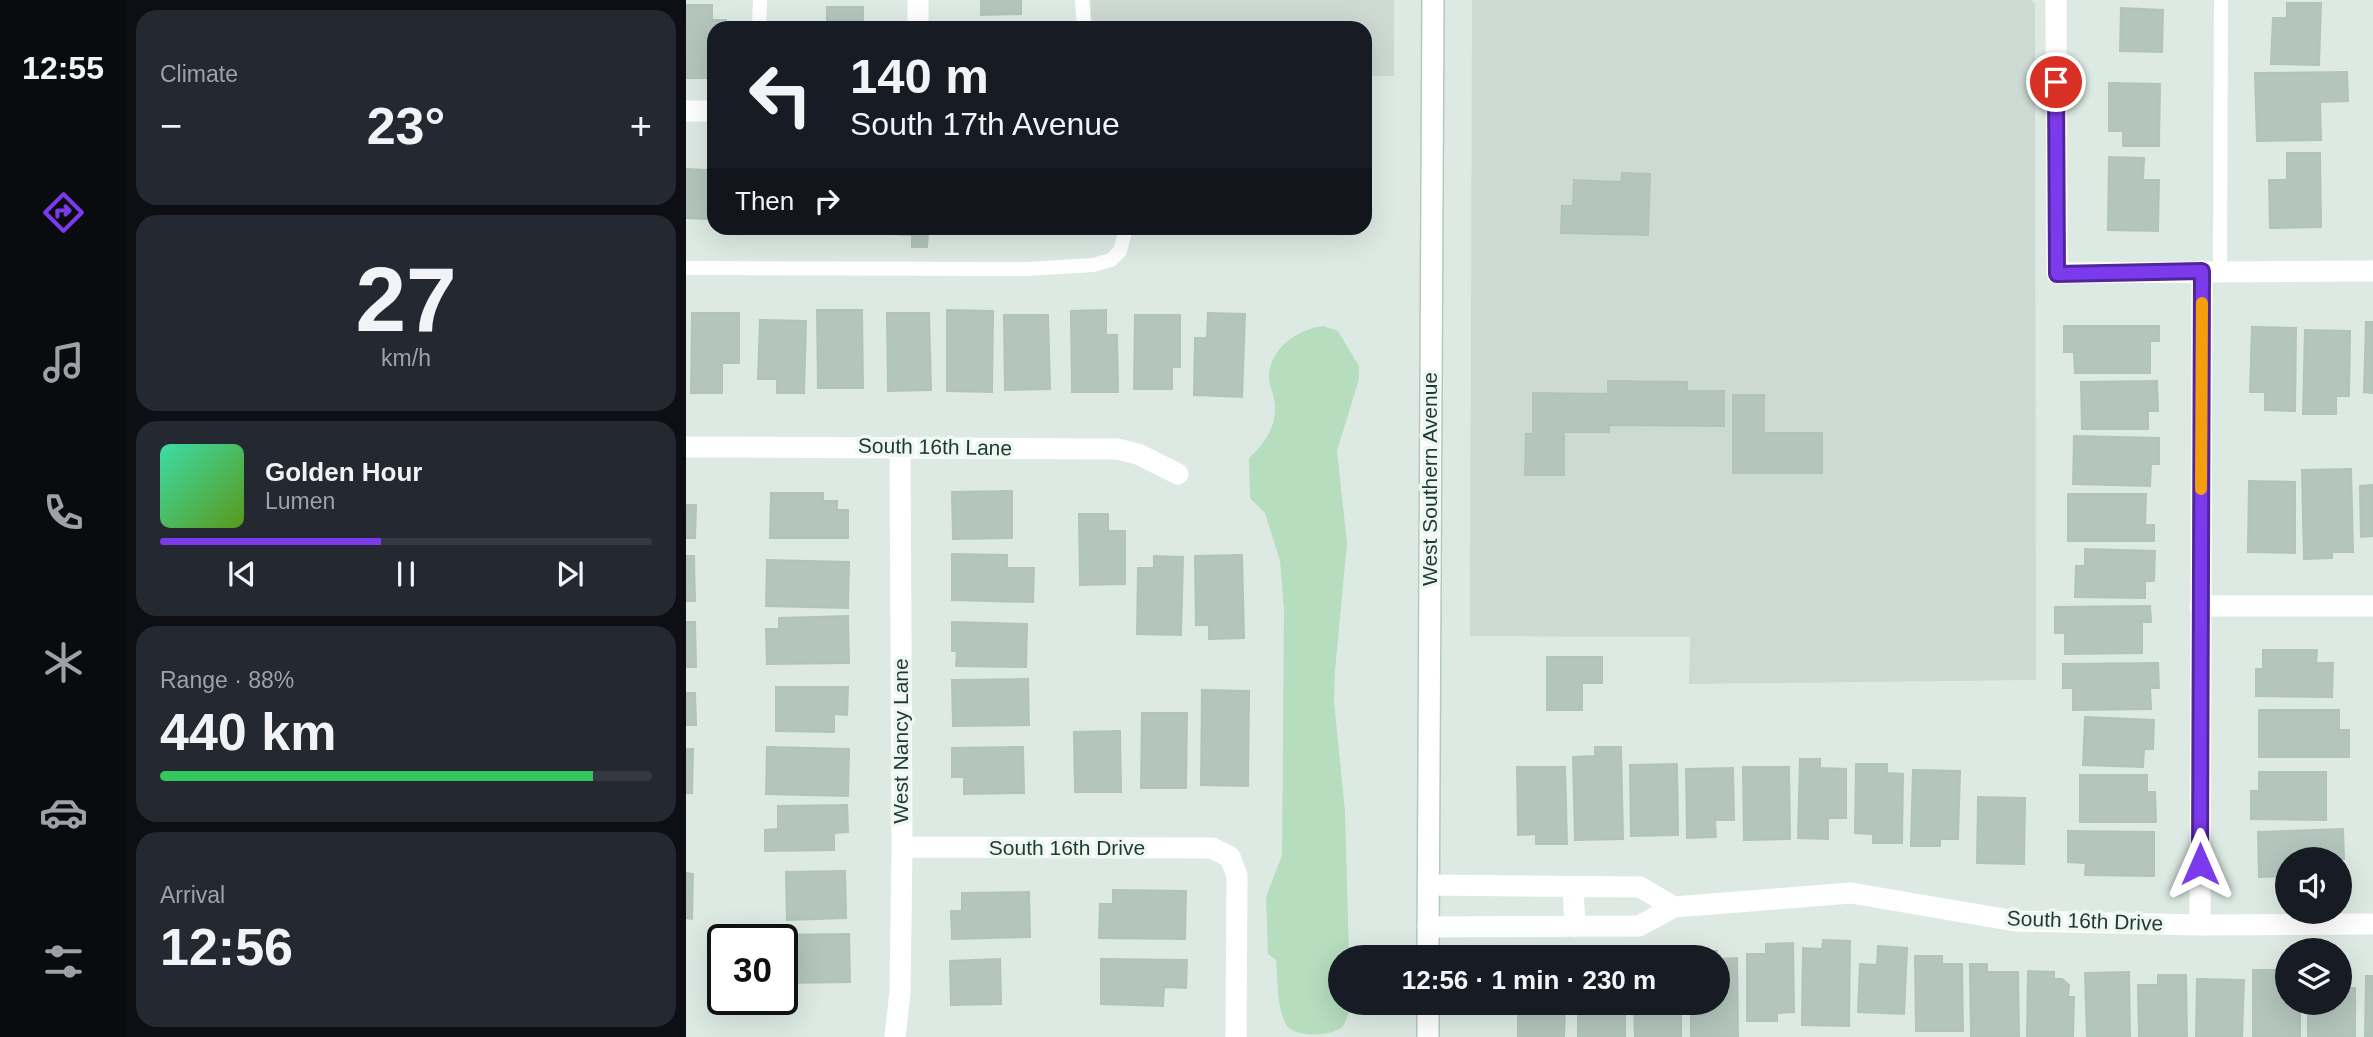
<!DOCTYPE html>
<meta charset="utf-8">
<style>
:root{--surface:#171b24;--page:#242831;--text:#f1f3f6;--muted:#9ea1a6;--line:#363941;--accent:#7c3aed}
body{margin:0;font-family:Arial,sans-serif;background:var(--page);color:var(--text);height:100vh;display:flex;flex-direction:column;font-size:26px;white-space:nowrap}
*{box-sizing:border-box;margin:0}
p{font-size:23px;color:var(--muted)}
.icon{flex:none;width:38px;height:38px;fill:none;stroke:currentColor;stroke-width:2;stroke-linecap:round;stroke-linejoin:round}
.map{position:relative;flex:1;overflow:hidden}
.panel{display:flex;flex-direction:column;gap:10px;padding:10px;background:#0d0f14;width:560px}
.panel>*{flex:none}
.top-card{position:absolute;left:21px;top:21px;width:665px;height:214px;border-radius:21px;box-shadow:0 7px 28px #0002;background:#171b24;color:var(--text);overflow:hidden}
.controls{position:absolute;left:1589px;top:847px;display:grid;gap:14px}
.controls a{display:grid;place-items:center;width:77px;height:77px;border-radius:50%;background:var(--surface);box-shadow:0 7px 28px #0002;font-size:35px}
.speed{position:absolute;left:21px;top:924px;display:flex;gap:14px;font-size:35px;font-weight:700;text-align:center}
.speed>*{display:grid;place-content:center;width:91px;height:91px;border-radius:50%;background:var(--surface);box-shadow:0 7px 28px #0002;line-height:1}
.speed .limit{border:4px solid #111;border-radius:10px;background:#fff;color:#111}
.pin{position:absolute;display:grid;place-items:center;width:60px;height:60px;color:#fff;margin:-30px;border:4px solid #fff;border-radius:50%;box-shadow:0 2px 7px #0007}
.me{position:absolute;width:77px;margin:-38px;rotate:0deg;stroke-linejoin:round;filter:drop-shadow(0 0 5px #0008)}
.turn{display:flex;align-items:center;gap:24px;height:147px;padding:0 28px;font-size:32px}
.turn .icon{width:91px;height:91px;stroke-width:2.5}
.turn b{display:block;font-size:49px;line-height:60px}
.then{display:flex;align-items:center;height:66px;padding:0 28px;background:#0003;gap:14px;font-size:26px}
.big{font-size:52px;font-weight:700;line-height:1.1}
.panel .widget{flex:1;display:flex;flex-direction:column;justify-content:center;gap:10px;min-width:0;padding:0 24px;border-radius:21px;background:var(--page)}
.panel .dial{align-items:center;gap:0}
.dial b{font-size:91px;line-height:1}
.song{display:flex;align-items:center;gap:21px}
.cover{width:84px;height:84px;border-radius:10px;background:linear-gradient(135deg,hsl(160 70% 55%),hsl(90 70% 35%))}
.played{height:7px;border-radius:4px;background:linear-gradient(90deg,var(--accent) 45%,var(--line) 45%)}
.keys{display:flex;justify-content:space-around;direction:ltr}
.heat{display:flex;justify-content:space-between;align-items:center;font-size:38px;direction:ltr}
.charge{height:10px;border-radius:5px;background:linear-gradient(90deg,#34c759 88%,var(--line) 0)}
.trip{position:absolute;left:642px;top:945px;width:402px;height:70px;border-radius:35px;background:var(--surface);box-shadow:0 7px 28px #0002;font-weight:700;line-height:70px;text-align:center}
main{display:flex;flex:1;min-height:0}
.dock{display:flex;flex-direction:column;width:126px;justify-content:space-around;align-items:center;background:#090b0e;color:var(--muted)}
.dock .icon{width:49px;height:49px}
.dock .current{color:var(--accent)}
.dock b{font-size:32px;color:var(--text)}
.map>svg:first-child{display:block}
.built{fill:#ccdad3}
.green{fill:#b5ddbe}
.building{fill:#b3c5bd;stroke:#b0c4ba;stroke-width:2}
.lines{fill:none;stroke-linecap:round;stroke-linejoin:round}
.secondary-casing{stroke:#b0cabf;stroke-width:24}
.service{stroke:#fff;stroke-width:14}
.minor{stroke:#fff;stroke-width:21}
.secondary{stroke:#fff;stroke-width:21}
.route-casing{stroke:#51269a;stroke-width:18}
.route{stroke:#7c3aed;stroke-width:12}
.slow{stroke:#f59e0b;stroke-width:12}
.labels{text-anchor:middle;stroke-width:7;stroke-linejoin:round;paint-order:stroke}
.street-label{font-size:21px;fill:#1e3a31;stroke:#eef7f2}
</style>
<main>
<nav class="dock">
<b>12:55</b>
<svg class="icon current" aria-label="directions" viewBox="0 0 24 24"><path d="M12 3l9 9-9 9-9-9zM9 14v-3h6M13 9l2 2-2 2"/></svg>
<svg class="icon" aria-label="music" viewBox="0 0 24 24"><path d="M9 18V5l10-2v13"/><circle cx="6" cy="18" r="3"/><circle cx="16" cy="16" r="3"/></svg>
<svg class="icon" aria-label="phone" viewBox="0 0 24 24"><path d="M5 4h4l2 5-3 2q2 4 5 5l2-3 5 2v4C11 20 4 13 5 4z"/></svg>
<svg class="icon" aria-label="climate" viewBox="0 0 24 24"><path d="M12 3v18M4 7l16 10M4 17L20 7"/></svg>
<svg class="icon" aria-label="car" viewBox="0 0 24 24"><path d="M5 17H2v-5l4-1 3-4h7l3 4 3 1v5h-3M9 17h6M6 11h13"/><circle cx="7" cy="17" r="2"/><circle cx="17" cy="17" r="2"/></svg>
<svg class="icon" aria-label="filters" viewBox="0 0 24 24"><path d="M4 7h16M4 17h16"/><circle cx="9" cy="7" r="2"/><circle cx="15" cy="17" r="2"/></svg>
</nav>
<section class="panel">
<div class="widget"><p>Climate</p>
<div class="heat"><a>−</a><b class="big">23°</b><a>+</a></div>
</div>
<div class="widget dial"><b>27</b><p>km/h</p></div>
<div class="widget">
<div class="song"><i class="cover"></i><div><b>Golden Hour</b><p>Lumen</p></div></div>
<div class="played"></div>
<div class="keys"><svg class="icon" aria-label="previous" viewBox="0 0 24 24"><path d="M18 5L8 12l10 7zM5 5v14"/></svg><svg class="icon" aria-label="pause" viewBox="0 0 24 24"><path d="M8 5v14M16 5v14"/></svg><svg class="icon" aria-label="next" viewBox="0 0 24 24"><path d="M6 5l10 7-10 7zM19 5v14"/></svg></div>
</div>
<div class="widget"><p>Range · 88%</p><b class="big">440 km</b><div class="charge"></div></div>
<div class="widget"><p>Arrival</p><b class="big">12:56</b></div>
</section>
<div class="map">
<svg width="1687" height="1037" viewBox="0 0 1687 1037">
<rect width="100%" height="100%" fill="#ddeae4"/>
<path class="built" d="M 405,0 L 708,0 L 708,76 L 679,76 L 679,28 L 409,28 L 405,17 Z
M 786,0 L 1345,0 L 1349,4 L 1350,680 L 1003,684 L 1004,637 L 784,636 Z"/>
<path class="green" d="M 637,326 L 652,331 L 673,366 L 673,379 L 651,451 L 661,543 L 649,670 L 648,701 L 659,811 L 663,957 L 654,957 L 654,1003 L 665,1003 C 663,1011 661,1022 655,1028 C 641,1037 611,1037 601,1026 C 590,1007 592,981 590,960 L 582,954 L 580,897 L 596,855 L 598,609 L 594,561 L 579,513 L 564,498 L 563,458 C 578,445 590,427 589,406 C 589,397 584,388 583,379 C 582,350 611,329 637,326 Z"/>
<path class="building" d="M 295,0 L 335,0 L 335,14 L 295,15 Z
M 1601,3 L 1635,3 L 1633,65 L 1585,64 L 1587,18 L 1601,18 Z
M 0,5 L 26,5 L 26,20 L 40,20 L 40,28 L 28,28 L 28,66 L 24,66 L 23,78 L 0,78 Z
M 141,7 L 177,7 L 177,28 L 128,28 L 128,22 L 141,22 Z
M 1435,8 L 1477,10 L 1476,52 L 1434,51 Z
M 1661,72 L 1662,101 L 1634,102 L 1635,140 L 1571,141 L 1569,73 Z
M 1423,83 L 1474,84 L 1473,146 L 1437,146 L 1437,131 L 1423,131 Z
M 1601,153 L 1634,153 L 1635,227 L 1584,228 L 1583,180 L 1601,180 Z
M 1423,157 L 1458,158 L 1457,180 L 1473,180 L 1472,231 L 1422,230 Z
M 0,169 L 22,170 L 21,219 L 0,218 Z
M 936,173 L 964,174 L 962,235 L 875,233 L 876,206 L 887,206 L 888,180 L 935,182 Z
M 42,228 L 102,228 L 102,230 L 42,231 Z
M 207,228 L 273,228 L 272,234 L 242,233 L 241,247 L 226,247 L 226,235 L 207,234 Z
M 131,310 L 176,310 L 177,388 L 132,388 Z
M 261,310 L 307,311 L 306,392 L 261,391 Z
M 420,310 L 420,335 L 431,335 L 432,392 L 386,392 L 385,311 Z
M 6,313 L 53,313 L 53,363 L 36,363 L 36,393 L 5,393 Z
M 201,313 L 243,313 L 245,390 L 202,391 Z
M 522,313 L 559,314 L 556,397 L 508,395 L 509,338 L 521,338 Z
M 318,315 L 362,315 L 364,389 L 319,390 Z
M 449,315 L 494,315 L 494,367 L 486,367 L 486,389 L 448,389 Z
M 74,320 L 120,321 L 118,393 L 91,393 L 91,379 L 72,379 Z
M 1680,322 L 1687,322 L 1687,393 L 1678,392 Z
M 1378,326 L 1473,326 L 1473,341 L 1464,341 L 1464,373 L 1389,373 L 1388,352 L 1378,352 Z
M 1566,327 L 1610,328 L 1609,411 L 1579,410 L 1579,392 L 1564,392 Z
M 1619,330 L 1664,331 L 1663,396 L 1650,396 L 1650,414 L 1617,414 Z
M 922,381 L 1001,382 L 1001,391 L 1038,391 L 1038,426 L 923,425 L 923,432 L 878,432 L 878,475 L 839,475 L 840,434 L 847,434 L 847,393 L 922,394 Z
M 1471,381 L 1472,411 L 1462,411 L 1462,429 L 1396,429 L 1395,382 Z
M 1047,395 L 1078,395 L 1078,433 L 1136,433 L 1136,473 L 1047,473 Z
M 1388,436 L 1473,438 L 1473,464 L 1465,464 L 1464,486 L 1387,484 Z
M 1665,469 L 1667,552 L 1646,552 L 1646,558 L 1618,559 L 1616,470 Z
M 1563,481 L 1609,482 L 1609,553 L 1562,552 Z
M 1687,485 L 1687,536 L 1675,537 L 1674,486 Z
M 326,491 L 326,538 L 267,539 L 266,492 Z
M 85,493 L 137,493 L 137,501 L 151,501 L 151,510 L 162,510 L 162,538 L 84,538 Z
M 1382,494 L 1460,494 L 1459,525 L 1468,525 L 1468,541 L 1382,541 Z
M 0,505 L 10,505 L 9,538 L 0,538 Z
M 393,514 L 422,514 L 422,531 L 439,531 L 439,584 L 394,585 Z
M 1399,549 L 1469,551 L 1468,581 L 1459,581 L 1459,598 L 1389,597 L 1390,566 L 1399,566 Z
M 266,554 L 321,555 L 321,568 L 348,568 L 347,602 L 266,600 Z
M 556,555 L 558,638 L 523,639 L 523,625 L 510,625 L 509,556 Z
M 0,556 L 8,556 L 9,601 L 0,601 Z
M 468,556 L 497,557 L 495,635 L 451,634 L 452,568 L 468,568 Z
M 81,560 L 163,562 L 162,608 L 80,606 Z
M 1464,606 L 1465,622 L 1456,622 L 1456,653 L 1379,654 L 1379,633 L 1369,633 L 1369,607 Z
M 162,616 L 163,663 L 81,664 L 80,629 L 93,629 L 93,618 Z
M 0,622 L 9,622 L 10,667 L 0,667 Z
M 266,622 L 341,624 L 340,667 L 270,666 L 271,651 L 266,651 Z
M 1577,650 L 1631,650 L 1630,663 L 1647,663 L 1646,697 L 1570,696 L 1570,669 L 1577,669 Z
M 861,657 L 916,657 L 916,683 L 896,683 L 896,710 L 861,710 Z
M 1472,663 L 1473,688 L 1464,688 L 1465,709 L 1387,710 L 1387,688 L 1377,688 L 1377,664 Z
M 342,679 L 343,725 L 267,726 L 266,680 Z
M 90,687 L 162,687 L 161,715 L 148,714 L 148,732 L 90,731 Z
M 516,690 L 563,691 L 562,786 L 515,785 Z
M 0,693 L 9,693 L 10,725 L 0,725 Z
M 1573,710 L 1653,710 L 1653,730 L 1663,730 L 1663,757 L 1573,757 Z
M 456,713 L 501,713 L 500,788 L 455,788 Z
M 1399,717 L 1468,720 L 1467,749 L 1458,749 L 1457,767 L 1397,765 Z
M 434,731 L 435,792 L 389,792 L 388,732 Z
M 81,747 L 163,749 L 162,796 L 80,794 Z
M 337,747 L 338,793 L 278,794 L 278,777 L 266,777 L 266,748 Z
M 909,747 L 935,747 L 937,839 L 889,840 L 887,757 L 909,756 Z
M 0,749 L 7,749 L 6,793 L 0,793 Z
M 1114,759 L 1134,759 L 1134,768 L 1160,769 L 1160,818 L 1142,818 L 1142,839 L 1112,838 Z
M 991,764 L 992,835 L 945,836 L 944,765 Z
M 1170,764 L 1201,764 L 1201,773 L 1217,774 L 1216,843 L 1187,843 L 1187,834 L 1169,833 Z
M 831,767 L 879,767 L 881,844 L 850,844 L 850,834 L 832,835 Z
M 1057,767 L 1103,767 L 1104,839 L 1058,840 Z
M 1047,768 L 1048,820 L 1029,820 L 1030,837 L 1001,838 L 1000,769 Z
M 1227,770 L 1274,771 L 1272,839 L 1254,839 L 1254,846 L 1225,846 Z
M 1573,772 L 1640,772 L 1640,820 L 1565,819 L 1565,791 L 1573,791 Z
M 1394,775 L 1461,775 L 1461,792 L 1469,792 L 1470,822 L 1394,822 Z
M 1292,797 L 1339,798 L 1338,864 L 1291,863 Z
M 161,805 L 162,832 L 148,833 L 148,850 L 79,851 L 79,830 L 92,829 L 92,806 Z
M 1657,829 L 1658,859 L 1601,859 L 1601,876 L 1573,877 L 1572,832 Z
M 1382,831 L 1468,832 L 1468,876 L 1399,875 L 1400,863 L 1382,862 Z
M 159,871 L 160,918 L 101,920 L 100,872 Z
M 0,873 L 7,874 L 6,919 L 0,918 Z
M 427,890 L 500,891 L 499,939 L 413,938 L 414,904 L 427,904 Z
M 343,892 L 344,937 L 266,939 L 265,911 L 276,911 L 276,893 Z
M 163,934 L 164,982 L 96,983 L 96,940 L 84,940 L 84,935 Z
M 1137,940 L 1164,941 L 1163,1026 L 1116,1025 L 1117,948 L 1136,949 Z
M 1107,943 L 1108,1012 L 1091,1013 L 1091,1021 L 1061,1021 L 1061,954 L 1080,954 L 1080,944 Z
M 1192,946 L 1221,948 L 1218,1014 L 1172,1012 L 1174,964 L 1191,965 Z
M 1004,951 L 1031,951 L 1031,957 L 1004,957 Z
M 1229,956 L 1256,956 L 1256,964 L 1276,964 L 1277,1031 L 1230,1031 Z
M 1051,958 L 1052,1036 L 1005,1037 L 1005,1003 L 1032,1003 L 1032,959 Z
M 314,959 L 315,1004 L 265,1005 L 264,961 Z
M 415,959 L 501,960 L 500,988 L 478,987 L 477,1006 L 415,1004 Z
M 1284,964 L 1301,964 L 1301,972 L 1332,972 L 1333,1037 L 1285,1037 Z
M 1567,970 L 1596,970 L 1596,978 L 1601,978 L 1601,1003 L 1614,1003 L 1614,1037 L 1567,1037 Z
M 1342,971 L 1368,972 L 1368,979 L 1376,979 L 1383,985 L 1382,997 L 1388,997 L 1387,1037 L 1341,1037 Z
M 1443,972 L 1444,1037 L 1401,1037 L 1399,973 Z
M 1472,975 L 1500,975 L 1501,1037 L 1453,1037 L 1452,985 L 1472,985 Z
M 1680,976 L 1687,976 L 1687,1037 L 1679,1037 Z
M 1511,979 L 1558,980 L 1556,1037 L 1510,1037 Z
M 1654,988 L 1669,988 L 1669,1037 L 1622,1037 L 1622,1003 L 1654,1003 Z
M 832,1003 L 879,1003 L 878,1037 L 832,1037 Z
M 892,1003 L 939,1003 L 939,1037 L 892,1037 Z
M 948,1003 L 995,1003 L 995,1037 L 949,1037 Z"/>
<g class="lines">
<g class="secondary-casing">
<path id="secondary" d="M 742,957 L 747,0
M 742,1037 L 742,1003"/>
</g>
<path class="service" d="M 396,0 L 398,28
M 73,28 L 74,0
M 0,268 L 340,269 L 407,265 L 425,260 L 434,251 L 440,228
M 1534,270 L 1535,0"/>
<path class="minor" d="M 1370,0 L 1371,273 L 1687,271
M 232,28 L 232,0
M 0,111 L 28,111
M 0,447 L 431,449 L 452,454 L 492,474
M 1514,606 L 1687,606
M 216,847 L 526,848 L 544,857 L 551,876 L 550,1037
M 743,885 L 954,887 L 988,907
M 887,887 L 889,927
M 1514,925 L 1516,271
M 742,927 L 953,926 L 988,907 L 1165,893 L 1329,921 L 1514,925 L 1687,924
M 209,1037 L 214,992 L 216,847 L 214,446"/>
<use href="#secondary" class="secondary"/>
</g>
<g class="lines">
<g class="route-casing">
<path id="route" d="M 1370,82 L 1371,274 L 1516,271 L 1514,864"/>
</g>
<use href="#route" class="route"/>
<path class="slow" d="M 1515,489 L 1516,303"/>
</g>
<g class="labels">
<g class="street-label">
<text transform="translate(249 447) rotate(1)" y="7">South 16th Lane</text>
<text transform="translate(744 479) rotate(-90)" y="7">West Southern Avenue</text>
<text transform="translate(215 741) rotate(-90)" y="7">West Nancy Lane</text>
<text x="381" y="855">South 16th Drive</text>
<text transform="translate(1399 921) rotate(2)" y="7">South 16th Drive</text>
</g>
</g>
</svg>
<div class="controls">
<a><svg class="icon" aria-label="sound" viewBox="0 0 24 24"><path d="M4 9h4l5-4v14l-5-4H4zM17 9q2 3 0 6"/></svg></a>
<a><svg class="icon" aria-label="layers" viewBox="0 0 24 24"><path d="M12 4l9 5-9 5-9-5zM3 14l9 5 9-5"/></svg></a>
</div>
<div class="speed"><div class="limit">30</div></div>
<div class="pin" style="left:1370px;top:82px;background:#d93025"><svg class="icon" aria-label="arrive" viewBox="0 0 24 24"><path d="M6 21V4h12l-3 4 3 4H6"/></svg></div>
<svg class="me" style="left:1514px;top:864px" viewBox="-20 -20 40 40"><path d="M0-17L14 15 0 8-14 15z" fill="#7c3aed" stroke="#fff" stroke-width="4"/></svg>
<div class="trip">12:56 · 1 min · 230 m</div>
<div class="top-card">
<div class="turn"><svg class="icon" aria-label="left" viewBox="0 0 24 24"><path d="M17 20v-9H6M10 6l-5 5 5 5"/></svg><div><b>140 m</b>South 17th Avenue</div></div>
<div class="then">Then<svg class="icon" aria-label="right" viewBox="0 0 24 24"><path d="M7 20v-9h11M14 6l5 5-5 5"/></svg></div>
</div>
</div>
</main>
